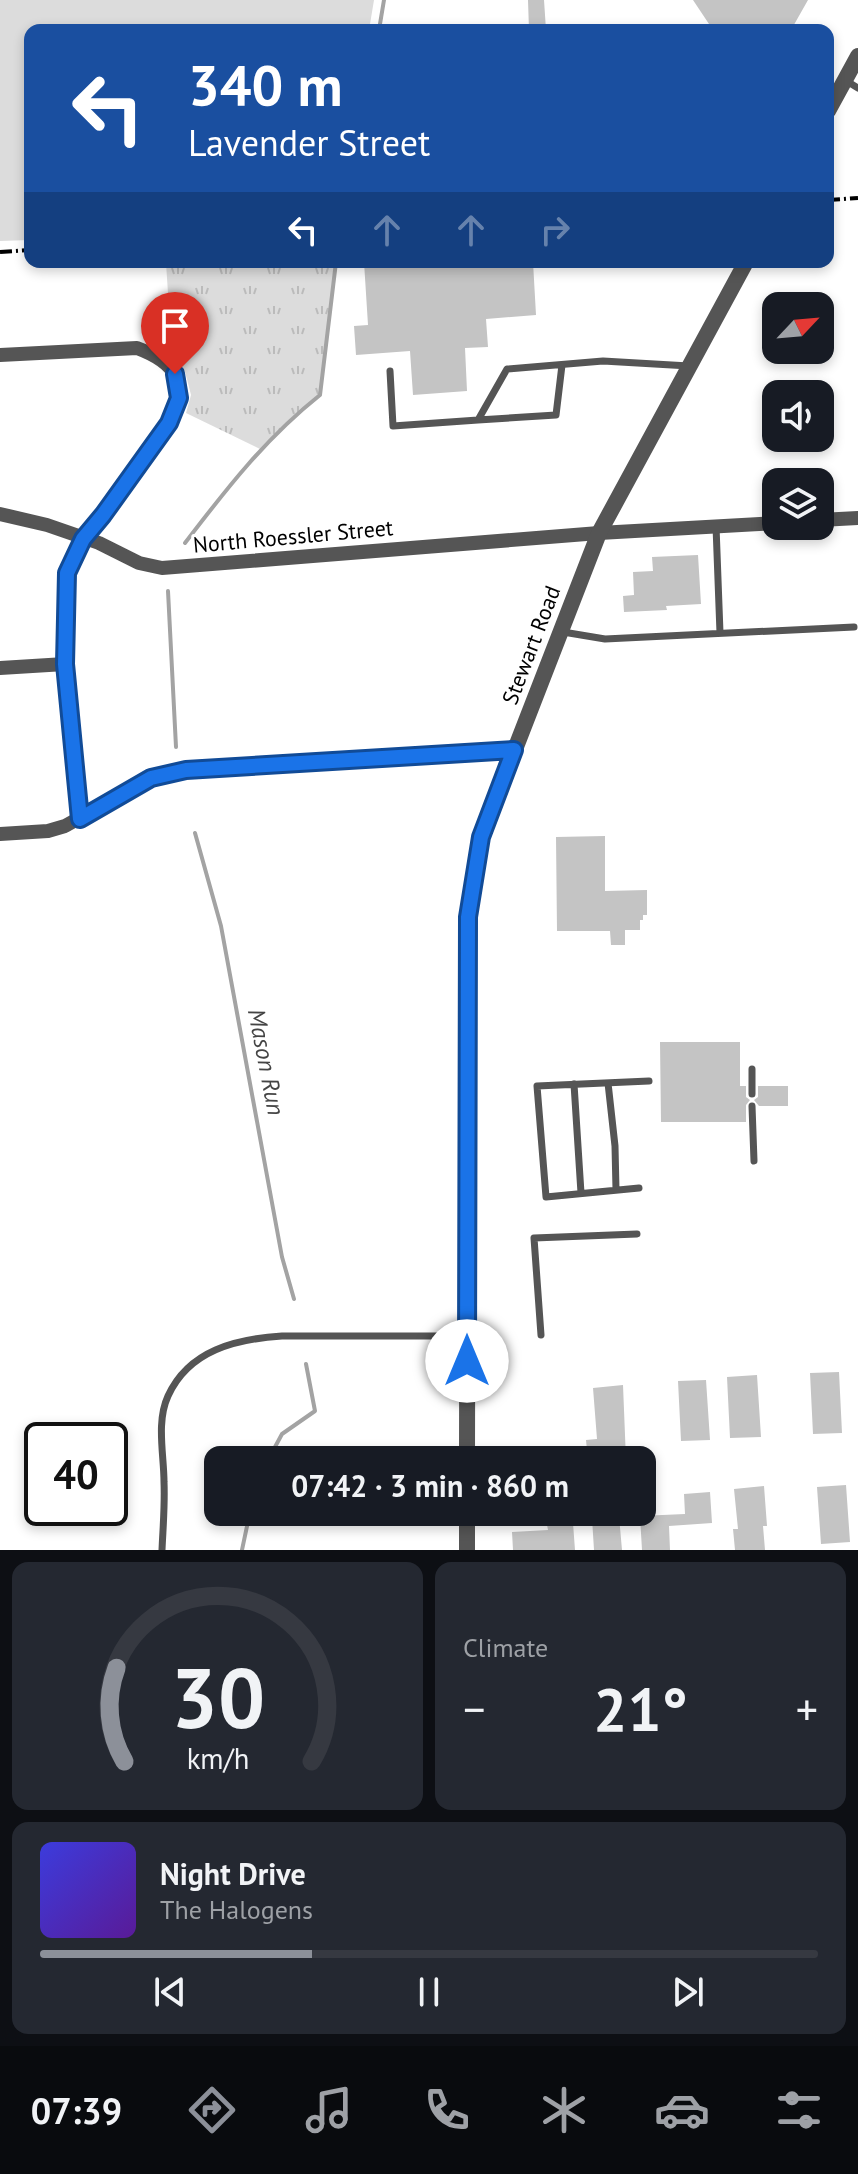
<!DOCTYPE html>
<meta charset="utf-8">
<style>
:root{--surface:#171b24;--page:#242831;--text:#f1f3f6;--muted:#9ea1a6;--line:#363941;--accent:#8c9099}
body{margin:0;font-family:"PT Sans",sans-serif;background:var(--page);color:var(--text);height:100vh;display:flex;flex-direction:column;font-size:30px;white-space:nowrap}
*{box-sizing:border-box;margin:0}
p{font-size:26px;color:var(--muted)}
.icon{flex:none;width:44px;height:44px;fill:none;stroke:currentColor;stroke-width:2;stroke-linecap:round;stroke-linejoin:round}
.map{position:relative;height:1550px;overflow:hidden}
.side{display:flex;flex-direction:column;gap:12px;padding:12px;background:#0d0f14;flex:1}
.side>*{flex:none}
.top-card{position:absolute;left:24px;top:24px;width:810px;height:244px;border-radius:16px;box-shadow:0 4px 12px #0003;background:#1a4fa0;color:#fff;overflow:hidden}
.needle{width:52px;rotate:64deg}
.fabs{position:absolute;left:762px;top:292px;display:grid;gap:16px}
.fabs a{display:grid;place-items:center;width:72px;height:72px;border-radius:16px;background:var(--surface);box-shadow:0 4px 12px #0003;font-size:40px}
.speed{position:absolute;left:24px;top:1422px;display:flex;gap:16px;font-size:40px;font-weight:700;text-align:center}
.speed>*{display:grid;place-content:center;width:104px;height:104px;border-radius:50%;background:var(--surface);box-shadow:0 4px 12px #0003;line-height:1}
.speed .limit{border:4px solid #111;border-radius:12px;background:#fff;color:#111}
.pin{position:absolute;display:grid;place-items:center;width:68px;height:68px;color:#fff;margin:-82px -34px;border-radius:50% 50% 50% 0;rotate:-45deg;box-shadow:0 0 8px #0007}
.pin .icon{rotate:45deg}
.me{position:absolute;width:88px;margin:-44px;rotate:0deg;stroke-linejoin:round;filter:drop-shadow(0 0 6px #0008)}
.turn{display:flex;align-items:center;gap:28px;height:168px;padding:0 32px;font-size:36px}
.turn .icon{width:104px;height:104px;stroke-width:2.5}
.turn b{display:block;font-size:56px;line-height:68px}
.lanes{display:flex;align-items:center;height:76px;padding:0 32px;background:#0003;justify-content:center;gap:40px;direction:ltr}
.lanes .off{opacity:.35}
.big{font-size:60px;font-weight:700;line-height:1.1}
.side .card{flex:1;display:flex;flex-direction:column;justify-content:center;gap:12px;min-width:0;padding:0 28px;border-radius:16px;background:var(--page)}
.side .dial{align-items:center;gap:0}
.dial svg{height:208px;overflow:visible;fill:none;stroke:var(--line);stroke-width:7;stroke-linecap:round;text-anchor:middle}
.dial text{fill:var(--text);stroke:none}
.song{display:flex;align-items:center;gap:24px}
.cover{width:96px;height:96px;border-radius:12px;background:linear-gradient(135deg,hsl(240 70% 55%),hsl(270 70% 35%))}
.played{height:8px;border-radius:4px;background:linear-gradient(90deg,var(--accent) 35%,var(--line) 35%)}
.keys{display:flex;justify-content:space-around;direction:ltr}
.heat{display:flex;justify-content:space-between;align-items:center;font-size:44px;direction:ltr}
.side .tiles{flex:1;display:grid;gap:12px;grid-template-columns:1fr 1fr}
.card:last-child{grid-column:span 2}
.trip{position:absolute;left:204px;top:1446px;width:452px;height:80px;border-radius:16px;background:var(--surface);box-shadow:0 4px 12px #0003;font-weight:700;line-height:80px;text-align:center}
.dock{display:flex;height:128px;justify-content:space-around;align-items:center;background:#090b0e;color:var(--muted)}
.dock .icon{width:56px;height:56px}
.dock .selected{color:var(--accent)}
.dock b{font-size:36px;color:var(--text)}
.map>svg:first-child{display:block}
.green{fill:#dcdcdc}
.park{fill:url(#park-tufts)}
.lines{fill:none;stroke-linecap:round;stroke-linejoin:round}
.stream{stroke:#a3a3a3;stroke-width:4}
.building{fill:#c4c4c4}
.service{stroke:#555;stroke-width:7}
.minor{stroke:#555;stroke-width:14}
.tertiary{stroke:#555;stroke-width:16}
.rail{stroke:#000;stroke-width:4;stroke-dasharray:12 4 2 4;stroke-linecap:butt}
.route-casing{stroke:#114b97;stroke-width:20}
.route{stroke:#1a73e8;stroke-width:14}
.labels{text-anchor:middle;stroke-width:6;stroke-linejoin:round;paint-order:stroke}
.street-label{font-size:22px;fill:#000;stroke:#fff}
.water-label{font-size:24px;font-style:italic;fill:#444;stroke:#fff}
</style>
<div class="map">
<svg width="858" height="1550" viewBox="0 0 858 1550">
<defs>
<pattern id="park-tufts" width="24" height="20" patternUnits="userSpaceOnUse" patternTransform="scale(2)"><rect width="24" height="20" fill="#dcdcdc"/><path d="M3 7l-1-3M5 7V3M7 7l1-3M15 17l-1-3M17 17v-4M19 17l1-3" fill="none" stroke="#bbb"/></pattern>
</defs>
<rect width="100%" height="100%" fill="#fff"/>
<path class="green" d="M 0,0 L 374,0 L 369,30 L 30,30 L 30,240 L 0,241 Z"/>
<path class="park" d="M 336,262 L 320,395 L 292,417 L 262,450 L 186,413 L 191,395 L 188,383 L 185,372 L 172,353 L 166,263 Z"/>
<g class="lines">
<path class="stream" d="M 379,30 L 384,0
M 185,543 C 227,488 266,438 320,395 L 336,262
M 168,591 L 176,747
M 195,833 L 221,926 L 282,1257 L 294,1299
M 268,1460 L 282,1434 L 315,1411 L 306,1364
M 242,1550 L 250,1512"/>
</g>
<path class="building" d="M 528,0 L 544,0 L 546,30 L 529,30 Z
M 693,0 L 808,0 L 791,30 L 713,30 Z
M 364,262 L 533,262 L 536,315 L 486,319 L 488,347 L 465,348 L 467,391 L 413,395 L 410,351 L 356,355 L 354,326 L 368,325 Z
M 698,555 L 701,604 L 666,606 L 667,610 L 624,612 L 623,596 L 634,595 L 633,572 L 653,571 L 652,557 Z
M 605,836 L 605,891 L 647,890 L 647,915 L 643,915 L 643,920 L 640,920 L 640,930 L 625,930 L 625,945 L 611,945 L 610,931 L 557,931 L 556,837 Z
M 660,1042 L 740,1042 L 740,1086 L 746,1086 L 746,1097 L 750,1100 L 746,1105 L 746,1122 L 661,1122 Z
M 758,1086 L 788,1086 L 788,1106 L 759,1106 L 754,1100 L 758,1097 Z
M 839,1372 L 842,1433 L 813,1434 L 810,1373 Z
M 757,1375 L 761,1437 L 730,1438 L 727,1377 Z
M 706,1380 L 710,1440 L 681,1441 L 678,1381 Z
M 623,1385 L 626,1460 L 588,1460 L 586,1440 L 597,1439 L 593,1388 Z
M 846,1485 L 850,1542 L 821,1544 L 817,1487 Z
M 764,1486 L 767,1526 L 763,1526 L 765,1550 L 735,1550 L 733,1529 L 738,1529 L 734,1489 Z
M 710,1492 L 712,1523 L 669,1526 L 670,1550 L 642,1550 L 640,1516 L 685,1514 L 684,1494 Z
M 619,1516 L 622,1550 L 594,1550 L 592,1518 Z
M 573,1523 L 575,1550 L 513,1550 L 512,1532 L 548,1530 L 547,1525 Z"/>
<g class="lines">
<path class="service" d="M 845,80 L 858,88
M 390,371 L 393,426 L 478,420 L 507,369 L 603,361 L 689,366
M 478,420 L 556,415 L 562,365
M 716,526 L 720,633
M 563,632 L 605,639 L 854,627
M 608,1083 L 615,1146 L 616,1190
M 574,1084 L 581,1193
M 752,1094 L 752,1069
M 752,1106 L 754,1161
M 639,1188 L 546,1197 L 537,1086 L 649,1081
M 541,1335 L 534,1238 L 637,1234
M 162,1550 C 163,1527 165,1505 164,1482 C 164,1455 156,1422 168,1396 C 189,1350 236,1339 282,1336 L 467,1336"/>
<path class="minor" d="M 0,355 L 137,348 C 177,363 190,384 169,423 L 103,515 L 83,539 L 67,573 L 65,664 L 80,819
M 0,514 L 47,525 L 99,543 L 139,563 L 162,568 L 599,533 L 776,523
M 820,520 L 858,518
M 0,668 L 65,664
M 0,834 L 48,831 L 65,826 L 151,778 L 186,770 L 514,750"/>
<path class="tertiary" d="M 828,111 L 858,56
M 467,1460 L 468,917 L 481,837 L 599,533 L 746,262
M 467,1512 L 467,1550"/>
<path class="rail" d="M 828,200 L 858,198
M 0,252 L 30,250"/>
</g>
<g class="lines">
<g class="route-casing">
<path id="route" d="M 175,374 L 179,398 L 169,423 L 103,515 L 83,539 L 67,573 L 65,664 L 80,819 L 151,778 L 186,770 L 514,750 L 481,837 L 468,917 L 467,1361"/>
</g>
<use href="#route" class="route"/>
</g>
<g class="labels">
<g class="street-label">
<text transform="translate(293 536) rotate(-5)" y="8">North Roessler Street</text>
<text transform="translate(531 645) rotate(-69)" y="8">Stewart Road</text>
</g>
<g class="water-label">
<text transform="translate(266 1062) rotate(79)" y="8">Mason Run</text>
</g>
</g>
</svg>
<div class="fabs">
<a><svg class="needle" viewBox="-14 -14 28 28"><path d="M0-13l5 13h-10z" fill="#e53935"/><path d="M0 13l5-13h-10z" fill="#9ea1a6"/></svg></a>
<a><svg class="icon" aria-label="sound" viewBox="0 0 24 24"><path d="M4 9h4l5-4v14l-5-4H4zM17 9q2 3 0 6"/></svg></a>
<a><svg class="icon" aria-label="layers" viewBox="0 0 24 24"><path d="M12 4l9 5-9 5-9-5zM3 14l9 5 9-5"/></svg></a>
</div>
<div class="speed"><div class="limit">40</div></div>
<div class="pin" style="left:175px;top:374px;background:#d93025"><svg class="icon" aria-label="arrive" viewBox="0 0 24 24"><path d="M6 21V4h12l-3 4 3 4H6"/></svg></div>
<svg class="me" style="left:467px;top:1361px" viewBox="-20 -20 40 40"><circle r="19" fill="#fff"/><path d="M0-13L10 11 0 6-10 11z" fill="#1a73e8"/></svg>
<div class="trip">07:42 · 3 min · 860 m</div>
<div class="top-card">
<div class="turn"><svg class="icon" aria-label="left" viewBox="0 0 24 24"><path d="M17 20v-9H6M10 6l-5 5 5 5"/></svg><div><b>340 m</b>Lavender Street</div></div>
<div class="lanes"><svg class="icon" aria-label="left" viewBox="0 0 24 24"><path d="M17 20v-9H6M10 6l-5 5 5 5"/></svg><svg class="icon off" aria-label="ahead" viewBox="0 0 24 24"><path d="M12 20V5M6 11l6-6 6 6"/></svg><svg class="icon off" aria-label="ahead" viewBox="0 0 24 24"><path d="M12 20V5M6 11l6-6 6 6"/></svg><svg class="icon off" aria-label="right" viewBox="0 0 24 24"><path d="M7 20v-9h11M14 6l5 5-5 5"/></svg></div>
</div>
</div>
<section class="side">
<div class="tiles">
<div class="card dial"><svg viewBox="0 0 100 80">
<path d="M14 69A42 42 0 1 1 86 69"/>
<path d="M14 69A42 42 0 0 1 11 33" stroke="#8c9099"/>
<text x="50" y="56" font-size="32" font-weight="700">30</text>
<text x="50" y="72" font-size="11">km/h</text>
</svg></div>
<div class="card"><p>Climate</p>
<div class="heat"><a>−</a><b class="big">21°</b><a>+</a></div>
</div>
<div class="card">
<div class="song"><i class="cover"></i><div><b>Night Drive</b><p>The Halogens</p></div></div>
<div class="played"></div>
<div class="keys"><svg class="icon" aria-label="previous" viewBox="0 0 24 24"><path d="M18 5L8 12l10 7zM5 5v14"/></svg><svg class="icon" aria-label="pause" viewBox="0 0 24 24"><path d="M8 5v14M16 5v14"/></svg><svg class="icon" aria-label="next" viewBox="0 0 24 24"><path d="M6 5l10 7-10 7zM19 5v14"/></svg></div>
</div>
</div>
</section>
<nav class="dock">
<b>07:39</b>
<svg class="icon selected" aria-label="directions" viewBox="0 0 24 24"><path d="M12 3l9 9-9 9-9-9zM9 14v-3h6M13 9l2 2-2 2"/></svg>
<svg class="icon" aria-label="music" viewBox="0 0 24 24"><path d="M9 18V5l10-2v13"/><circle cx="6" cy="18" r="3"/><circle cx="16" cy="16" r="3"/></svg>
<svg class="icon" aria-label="phone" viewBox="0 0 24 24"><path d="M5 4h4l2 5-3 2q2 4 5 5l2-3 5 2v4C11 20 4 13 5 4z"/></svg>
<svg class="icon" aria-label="climate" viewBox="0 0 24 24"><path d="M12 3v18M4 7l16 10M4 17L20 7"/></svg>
<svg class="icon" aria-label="car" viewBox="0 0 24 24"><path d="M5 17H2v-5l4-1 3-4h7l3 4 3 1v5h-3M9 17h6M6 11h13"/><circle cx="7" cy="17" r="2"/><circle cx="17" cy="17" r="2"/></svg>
<svg class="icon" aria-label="filters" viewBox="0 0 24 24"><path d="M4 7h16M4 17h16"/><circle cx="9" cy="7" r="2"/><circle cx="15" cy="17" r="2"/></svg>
</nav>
